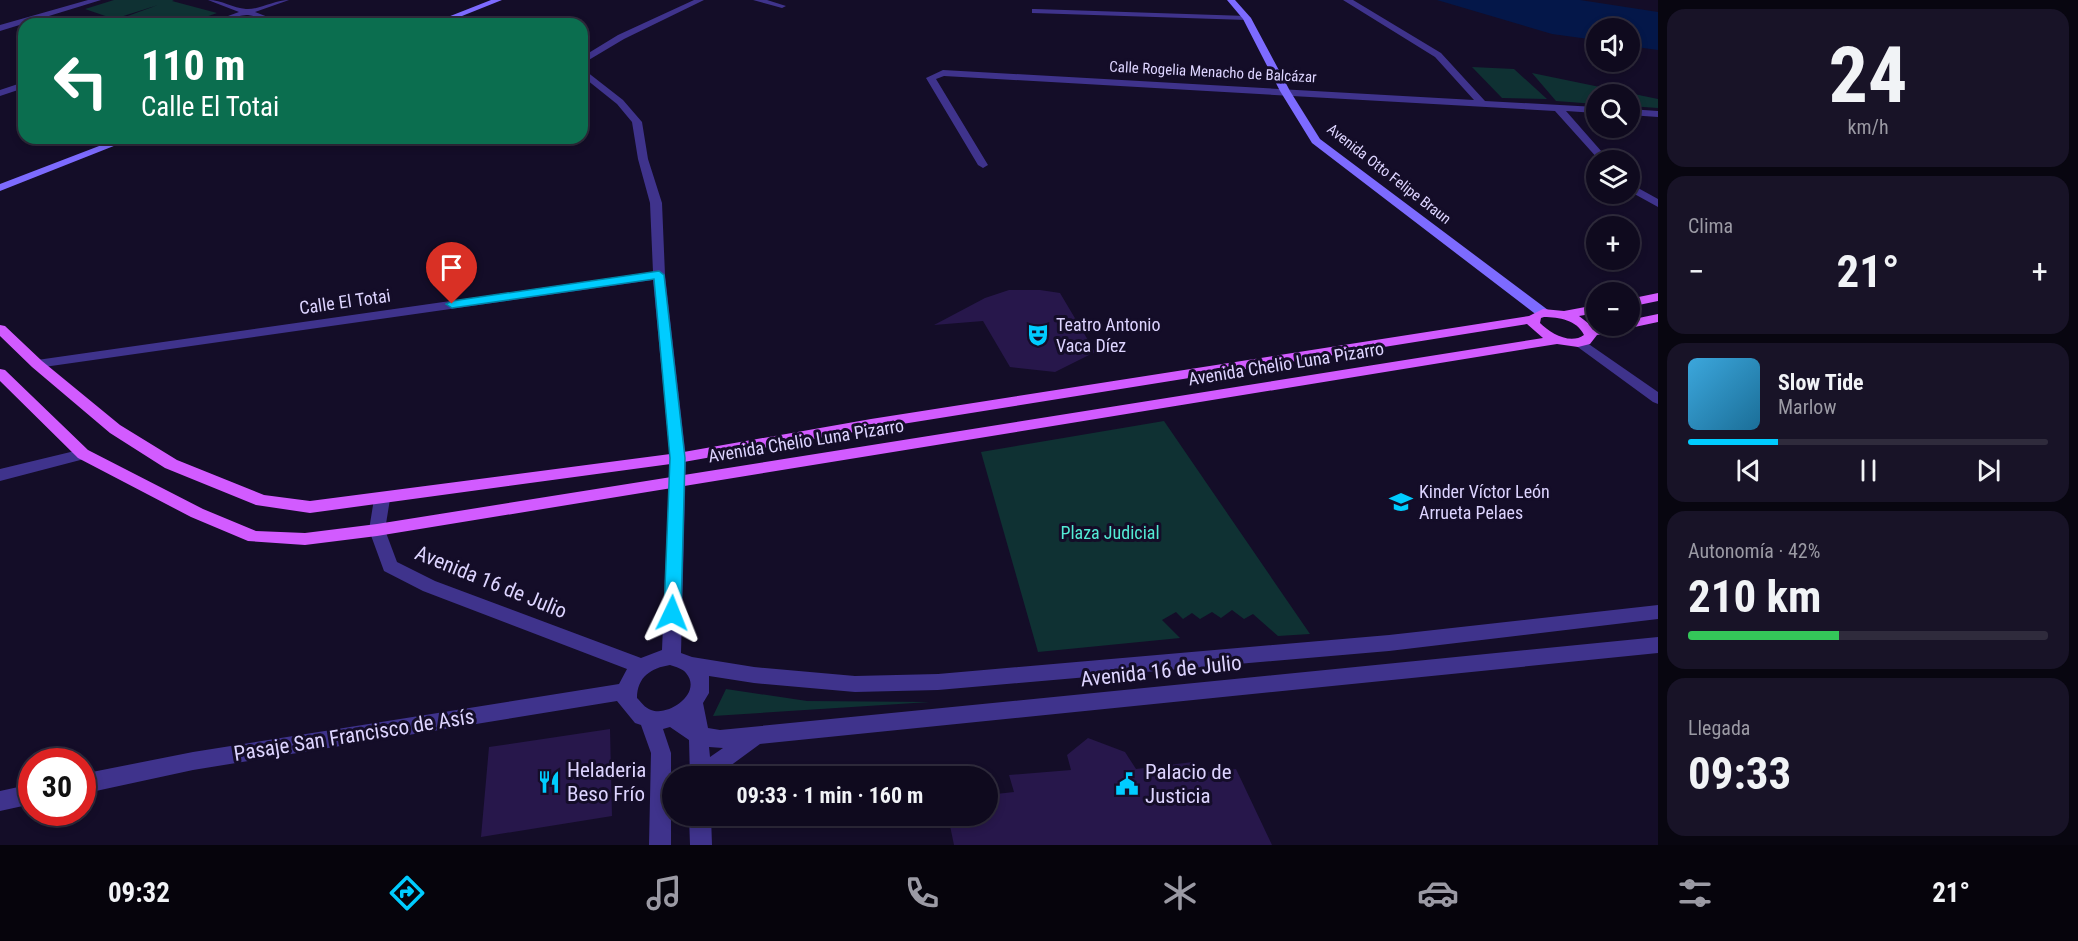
<!DOCTYPE html>
<html lang="es">
<meta charset="utf-8">
<style>
:root{--surface:#0f0a1e;--page:#181327;--text:#f1f3f6;--muted:#9b9aa4;--line:#2f2b3c;--accent:#0cf}
body{margin:0;font-family:"Roboto Condensed",sans-serif;background:var(--page);color:var(--text);height:100vh;display:flex;flex-direction:column;font-size:22px;white-space:nowrap}
*{box-sizing:border-box;margin:0}
p{font-size:20px;color:var(--muted)}
.icon{flex:none;width:33px;height:33px;fill:none;stroke:currentColor;stroke-width:2;stroke-linecap:round;stroke-linejoin:round}
.map{position:relative;flex:1;overflow:hidden}
.drawer{display:flex;flex-direction:column;gap:9px;padding:9px;background:#080610;width:420px}
.drawer>*{flex:none}
.top-card{position:absolute;left:18px;top:18px;width:570px;height:126px;border-radius:18px;box-shadow:0 3px 9px #0003,0 0 0 2px var(--line);background:#0b6e4f;color:#fff;overflow:hidden}
.controls{position:absolute;left:1586px;top:18px;display:grid;gap:12px}
.controls a{display:grid;place-items:center;width:54px;height:54px;border-radius:50%;background:var(--surface);box-shadow:0 3px 9px #0003,0 0 0 2px var(--line);font-size:30px}
.speed{position:absolute;left:18px;top:748px;display:flex;gap:12px;font-size:30px;font-weight:700;text-align:center}
.speed>*{display:grid;place-content:center;width:78px;height:78px;border-radius:50%;background:var(--surface);box-shadow:0 3px 9px #0003,0 0 0 2px var(--line);line-height:1}
.speed .limit{border:9px solid #d22;background:#fff;color:#111}
.pin{position:absolute;display:grid;place-items:center;width:51px;height:51px;color:#fff;margin:-62px -26px;border-radius:50% 50% 50% 0;rotate:-45deg;box-shadow:0 0 6px #0007}
.pin .icon{rotate:45deg}
.me{position:absolute;width:66px;margin:-33px;rotate:2deg;stroke-linejoin:round;filter:drop-shadow(0 0 4px #0008)}
.turn{display:flex;align-items:center;gap:21px;height:126px;padding:0 24px;font-size:27px}
.turn .icon{width:78px;height:78px;stroke-width:2.5}
.turn b{display:block;font-size:42px;line-height:51px}
.big{font-size:45px;font-weight:700;line-height:1.1}
.drawer .card{flex:1;display:flex;flex-direction:column;justify-content:center;gap:9px;min-width:0;padding:0 21px;border-radius:18px;background:var(--page)}
.drawer .dial{align-items:center;gap:0}
.dial b{font-size:78px;line-height:1}
.song{display:flex;align-items:center;gap:18px}
.cover{width:72px;height:72px;border-radius:9px;background:linear-gradient(135deg,hsl(200 70% 55%),hsl(200 70% 35%))}
.played{height:6px;border-radius:3px;background:linear-gradient(90deg,var(--accent) 25%,var(--line) 25%)}
.keys{display:flex;justify-content:space-around;direction:ltr}
.heat{display:flex;justify-content:space-between;align-items:center;font-size:33px;direction:ltr}
.charge{height:9px;border-radius:4px;background:linear-gradient(90deg,#34c759 42%,var(--line) 0)}
.trip{position:absolute;left:662px;top:766px;width:336px;height:60px;border-radius:30px;background:var(--surface);box-shadow:0 3px 9px #0003,0 0 0 2px var(--line);font-weight:700;line-height:60px;text-align:center}
.menu{display:flex;height:96px;justify-content:space-around;align-items:center;background:#06040c;color:var(--muted)}
.menu .icon{width:42px;height:42px}
.menu .selected{color:var(--accent)}
.menu b{font-size:27px;color:var(--text)}
main{display:flex;flex:1;min-height:0}
.map>svg:first-child{display:block}
.green{fill:#0f3133}
.water{fill:#041749}
.building{fill:#27174b}
.lines{fill:none;stroke-linecap:round;stroke-linejoin:round}
.street{fill:#3f338c;fill-rule:evenodd}
.secondary{fill:#7d6bff;fill-rule:evenodd}
.primary{fill:#d25bff;fill-rule:evenodd}
.route{fill:#0cf;stroke:#0085a6;stroke-width:1.5}
.labels{text-anchor:middle;stroke-width:6;stroke-linejoin:round;paint-order:stroke}
.far-street-label{font-size:15px;fill:#ddd4ff;stroke:#140d28}
.street-label{font-size:18px;fill:#ddd4ff;stroke:#140d28}
.poi-label{font-size:18px;fill:#ddd4ff;stroke:#140d28;text-anchor:start}
.park-label{font-size:18px;fill:#53ecd5;stroke:#140d28}
.near-street-label{font-size:21px;fill:#ddd4ff;stroke:#140d28}
.near-poi-label{font-size:21px;fill:#ddd4ff;stroke:#140d28;text-anchor:start}
</style>
<main>
<div class="map">
<svg width="1658" height="845" viewBox="0 0 1658 845">
<rect width="100%" height="100%" fill="#140d28"/>
<path class="green" d="M 114,0 L 174,0 L 172,1 L 217,13 L 186,24 L 151,24 L 125,17 L 158,5 L 114,19 L 85,9 Z
M 1472,67 L 1514,69 L 1547,99 L 1502,98 Z
M 1532,73 L 1658,99 L 1658,108 L 1629,106 L 1629,94 L 1596,94 L 1596,104 L 1556,101 Z
M 1164,421 L 1310,634 L 1278,636 L 1253,614 L 1244,619 L 1232,610 L 1221,618 L 1212,612 L 1200,619 L 1192,613 L 1183,619 L 1176,612 L 1162,620 L 1180,638 L 1038,652 L 981,452 Z
M 726,689 L 807,701 L 930,702 L 713,716 Z"/>
<path class="water" d="M 1437,0 L 1580,0 L 1658,12 L 1658,50 L 1629,46 L 1629,28 L 1596,28 L 1596,40 L 1552,34 Z"/>
<path class="building" d="M 1009,290 L 1040,290 L 1060,293 L 1095,352 L 1055,372 L 1010,367 L 983,321 L 934,325 L 985,298 Z
M 610,729 L 612,816 L 481,837 L 489,747 Z
M 1088,738 L 1125,752 L 1136,769 L 1193,762 L 1198,773 L 1236,769 L 1272,845 L 954,845 L 948,816 L 987,816 L 987,795 L 1014,792 L 1009,775 L 1071,770 L 1067,755 Z"/>
<g class="lines">
<path class="street" d="M 88,0 L 101,0 L 0,31 L 0,25 Z
M 208,0 C 222,0 233,8 246,9 C 258,10 275,0 289,0 L 255,12 L 286,24 C 272,24 262,17 248,15 C 237,14 220,24 206,24 L 239,12 Z
M 694,0 L 704,0 L 624,39 L 582,64 L 582,57 L 618,35 Z
M 753,0 L 767,0 L 786,6 L 782,8 Z
M 1343,0 L 1353,0 L 1441,53 L 1485,101 L 1596,107 L 1596,113 L 1566,111 L 1609,160 L 1599,160 L 1555,111 L 944,76 L 936,79 L 988,165 L 983,168 L 978,165 L 926,78 L 943,70 L 1474,100 L 1435,57 Z
M 1035,9 L 1247,16 L 1251,18 L 1247,20 L 1032,13 L 1032,9 Z
M 582,68 L 623,100 L 642,122 L 648,159 L 662,203 L 665,275 L 686,458 L 681,653 L 692,657 L 754,667 L 855,676 L 938,674 L 1389,635 L 1658,605 L 1658,619 L 1389,651 L 938,690 L 855,692 L 754,683 L 709,676 L 709,693 L 703,703 L 708,728 L 720,730 L 1658,637 L 1658,653 L 760,744 L 715,777 L 690,777 L 689,740 L 670,727 L 663,729 L 671,753 L 671,845 L 649,845 L 651,753 L 641,725 L 635,723 L 617,701 L 193,770 L 82,794 L 82,774 L 193,752 L 619,684 L 627,669 L 423,591 L 384,571 L 369,530 L 374,499 L 376,495 L 388,495 L 390,499 L 385,530 L 397,562 L 435,581 L 641,658 L 662,650 L 670,458 L 653,280 L 37,368 L 30,364 L 37,360 L 653,272 L 650,203 L 638,159 L 632,122 L 617,104 L 582,76 ZM 670,665 C 676,667 683,669 686,673 C 703,693 669,717 651,710 C 645,708 641,702 637,698 C 637,677 651,668 670,665 ZM 709,747 L 723,748 L 710,757 Z
M 24,82 L 24,88 L 0,96 L 0,90 Z
M 1629,109 L 1658,111 L 1658,117 L 1629,115 Z
M 1629,183 L 1658,199 L 1658,207 L 1629,191 Z
M 1580,338 L 1658,392 L 1658,404 L 1653,402 L 1575,345 L 1573,342 Z
M 83,449 L 88,450 L 91,454 L 88,458 L 0,481 L 0,469 Z
M 32,784 L 32,804 L 0,811 L 0,791 Z
M 689,816 L 711,816 L 712,845 L 690,845 Z"/>
<path class="secondary" d="M 491,0 L 502,0 L 442,24 L 430,24 Z
M 1227,0 L 1235,0 L 1251,18 L 1290,91 L 1320,139 L 1548,310 L 1550,313 L 1548,316 L 1538,316 L 1312,143 L 1280,91 L 1243,19 Z
M 120,138 L 134,138 L 0,191 L 0,184 Z"/>
<path class="primary" d="M 1658,293 L 1658,301 L 1629,307 L 1629,299 Z
M 1596,305 L 1596,313 L 1579,316 L 1593,327 L 1629,326 L 1629,320 L 1658,314 L 1658,322 L 1597,335 L 1590,344 L 1578,347 L 1557,344 L 377,536 L 305,545 L 248,541 L 191,517 L 78,458 L 0,381 L 0,369 L 5,370 L 88,450 L 203,509 L 256,531 L 305,533 L 377,524 L 1543,338 L 1527,324 L 871,429 L 678,463 L 310,513 L 256,505 L 165,468 L 110,433 L 32,367 L 0,336 L 0,325 L 5,326 L 42,361 L 120,425 L 177,460 L 264,495 L 310,501 L 678,453 L 871,419 L 1529,316 L 1543,309 L 1564,311 ZM 1544,317 C 1559,317 1577,320 1584,335 C 1570,345 1550,333 1540,323 L 1541,318 Z"/>
</g>
<path class="route" d="M 659,271 L 664,275 L 685,458 L 681,613 L 678,618 L 672,620 L 666,618 L 664,613 L 670,458 L 654,279 L 452,308 L 446,304 L 452,301 Z"/>
<defs>
<g id="theatre-bare" transform="scale(1.8)"><path d="M-5-5.5Q0-4 5-5.5V0Q5 5 0 6Q-5 5-5 0ZM-3.3-2.5H-1v1.5H-3.3ZM1-2.5H3.3v1.5H1ZM-2.8 1Q0 5.5 2.8 1Z" fill="#0cf" stroke="#140d28" stroke-width="2.5" paint-order="stroke"/></g>
<g id="school-bare" transform="scale(1.8)"><path d="M0-5L7-2L0 1L-7-2ZM-4 1L0 2.5L4 1V4Q0 6-4 4Z" fill="#0cf" stroke="#140d28" stroke-width="2.5" paint-order="stroke"/></g>
<g id="restaurant-bare" transform="scale(1.8)"><path d="M-5-6h1v4h1v-4h1v4h1v-4h1v5L-1.5 .5V6h-2V.5L-5-1ZM5-6V6H3V1.5H1.5Q1.5-4 5-6Z" fill="#0cf" stroke="#140d28" stroke-width="2.5" paint-order="stroke"/></g>
<g id="civic-bare" transform="scale(1.8)"><path d="M-.6-6.5H3V-4.5H.6V-3L4-1V1h2V6H-6V1h2V-1L-.6-3ZM-1.2 2.5V6h2.4V2.5Z" fill="#0cf" stroke="#140d28" stroke-width="2.5" paint-order="stroke"/></g>
</defs>
<g fill-rule="evenodd">
<use href="#theatre-bare" x="1038" y="335"/>
<use href="#school-bare" x="1401" y="502"/>
<use href="#restaurant-bare" x="549" y="782"/>
<use href="#civic-bare" x="1127" y="784"/>
</g>
<g class="labels">
<g class="far-street-label">
<text transform="translate(1213 72) rotate(3)" y="5">Calle Rogelia Menacho de Balcázar</text>
<text transform="translate(1389 174) rotate(38)" y="5">Avenida Otto Felipe Braun</text>
</g>
<g class="street-label">
<text transform="translate(345 302) rotate(-8)" y="6">Calle El Totai</text>
<text transform="translate(1286 364) rotate(-9)" y="6">Avenida Chelio Luna Pizarro</text>
<text transform="translate(806 441) rotate(-9)" y="6">Avenida Chelio Luna Pizarro</text>
</g>
<g class="poi-label">
<text x="1056" y="331">Teatro Antonio<tspan x="1056" dy="21">Vaca Díez</tspan></text>
<text x="1419" y="498">Kinder Víctor León<tspan x="1419" dy="21">Arrueta Pelaes</tspan></text>
</g>
<g class="park-label">
<text x="1110" y="539">Plaza Judicial</text>
</g>
<g class="near-street-label">
<text transform="translate(491 582) rotate(22)" y="7">Avenida 16 de Julio</text>
<text transform="translate(1161 671) rotate(-6)" y="7">Avenida 16 de Julio</text>
<text transform="translate(354 735) rotate(-9)" y="7">Pasaje San Francisco de Asís</text>
</g>
<g class="near-poi-label">
<text x="567" y="777">Heladeria<tspan x="567" dy="24">Beso Frío</tspan></text>
<text x="1145" y="779">Palacio de<tspan x="1145" dy="24">Justicia</tspan></text>
</g>
</g>
</svg>
<div class="controls">
<a><svg class="icon" aria-label="sound" viewBox="0 0 24 24"><path d="M4 9h4l5-4v14l-5-4H4zM17 9q2 3 0 6"/></svg></a>
<a><svg class="icon" aria-label="search" viewBox="0 0 24 24"><circle cx="10" cy="10" r="6"/><path d="M15 15l6 6"/></svg></a>
<a><svg class="icon" aria-label="layers" viewBox="0 0 24 24"><path d="M12 4l9 5-9 5-9-5zM3 14l9 5 9-5"/></svg></a>
<a>+</a>
<a>−</a>
</div>
<div class="speed"><div class="limit">30</div></div>
<div class="pin" style="left:452px;top:304px;background:#d93025"><svg class="icon" aria-label="arrive" viewBox="0 0 24 24"><path d="M6 21V4h12l-3 4 3 4H6"/></svg></div>
<svg class="me" style="left:672px;top:613px" viewBox="-20 -20 40 40"><path d="M0-17L14 15 0 8-14 15z" fill="#0cf" stroke="#fff" stroke-width="4"/></svg>
<div class="trip">09:33 · 1 min · 160 m</div>
<div class="top-card">
<div class="turn"><svg class="icon" aria-label="left" viewBox="0 0 24 24"><path d="M17 20v-9H6M10 6l-5 5 5 5"/></svg><div><b>110 m</b>Calle El Totai</div></div>
</div>
</div>
<section class="drawer">
<div class="card dial"><b>24</b><p>km/h</p></div>
<div class="card"><p>Clima</p>
<div class="heat"><a>−</a><b class="big">21°</b><a>+</a></div>
</div>
<div class="card">
<div class="song"><i class="cover"></i><div><b>Slow Tide</b><p>Marlow</p></div></div>
<div class="played"></div>
<div class="keys"><svg class="icon" aria-label="previous" viewBox="0 0 24 24"><path d="M18 5L8 12l10 7zM5 5v14"/></svg><svg class="icon" aria-label="pause" viewBox="0 0 24 24"><path d="M8 5v14M16 5v14"/></svg><svg class="icon" aria-label="next" viewBox="0 0 24 24"><path d="M6 5l10 7-10 7zM19 5v14"/></svg></div>
</div>
<div class="card"><p>Autonomía · 42%</p><b class="big">210 km</b><div class="charge"></div></div>
<div class="card"><p>Llegada</p><b class="big">09:33</b></div>
</section>
</main>
<nav class="menu">
<b>09:32</b>
<svg class="icon selected" aria-label="directions" viewBox="0 0 24 24"><path d="M12 3l9 9-9 9-9-9zM9 14v-3h6M13 9l2 2-2 2"/></svg>
<svg class="icon" aria-label="music" viewBox="0 0 24 24"><path d="M9 18V5l10-2v13"/><circle cx="6" cy="18" r="3"/><circle cx="16" cy="16" r="3"/></svg>
<svg class="icon" aria-label="phone" viewBox="0 0 24 24"><path d="M5 4h4l2 5-3 2q2 4 5 5l2-3 5 2v4C11 20 4 13 5 4z"/></svg>
<svg class="icon" aria-label="climate" viewBox="0 0 24 24"><path d="M12 3v18M4 7l16 10M4 17L20 7"/></svg>
<svg class="icon" aria-label="car" viewBox="0 0 24 24"><path d="M5 17H2v-5l4-1 3-4h7l3 4 3 1v5h-3M9 17h6M6 11h13"/><circle cx="7" cy="17" r="2"/><circle cx="17" cy="17" r="2"/></svg>
<svg class="icon" aria-label="filters" viewBox="0 0 24 24"><path d="M4 7h16M4 17h16"/><circle cx="9" cy="7" r="2"/><circle cx="15" cy="17" r="2"/></svg>
<b>21°</b>
</nav>
